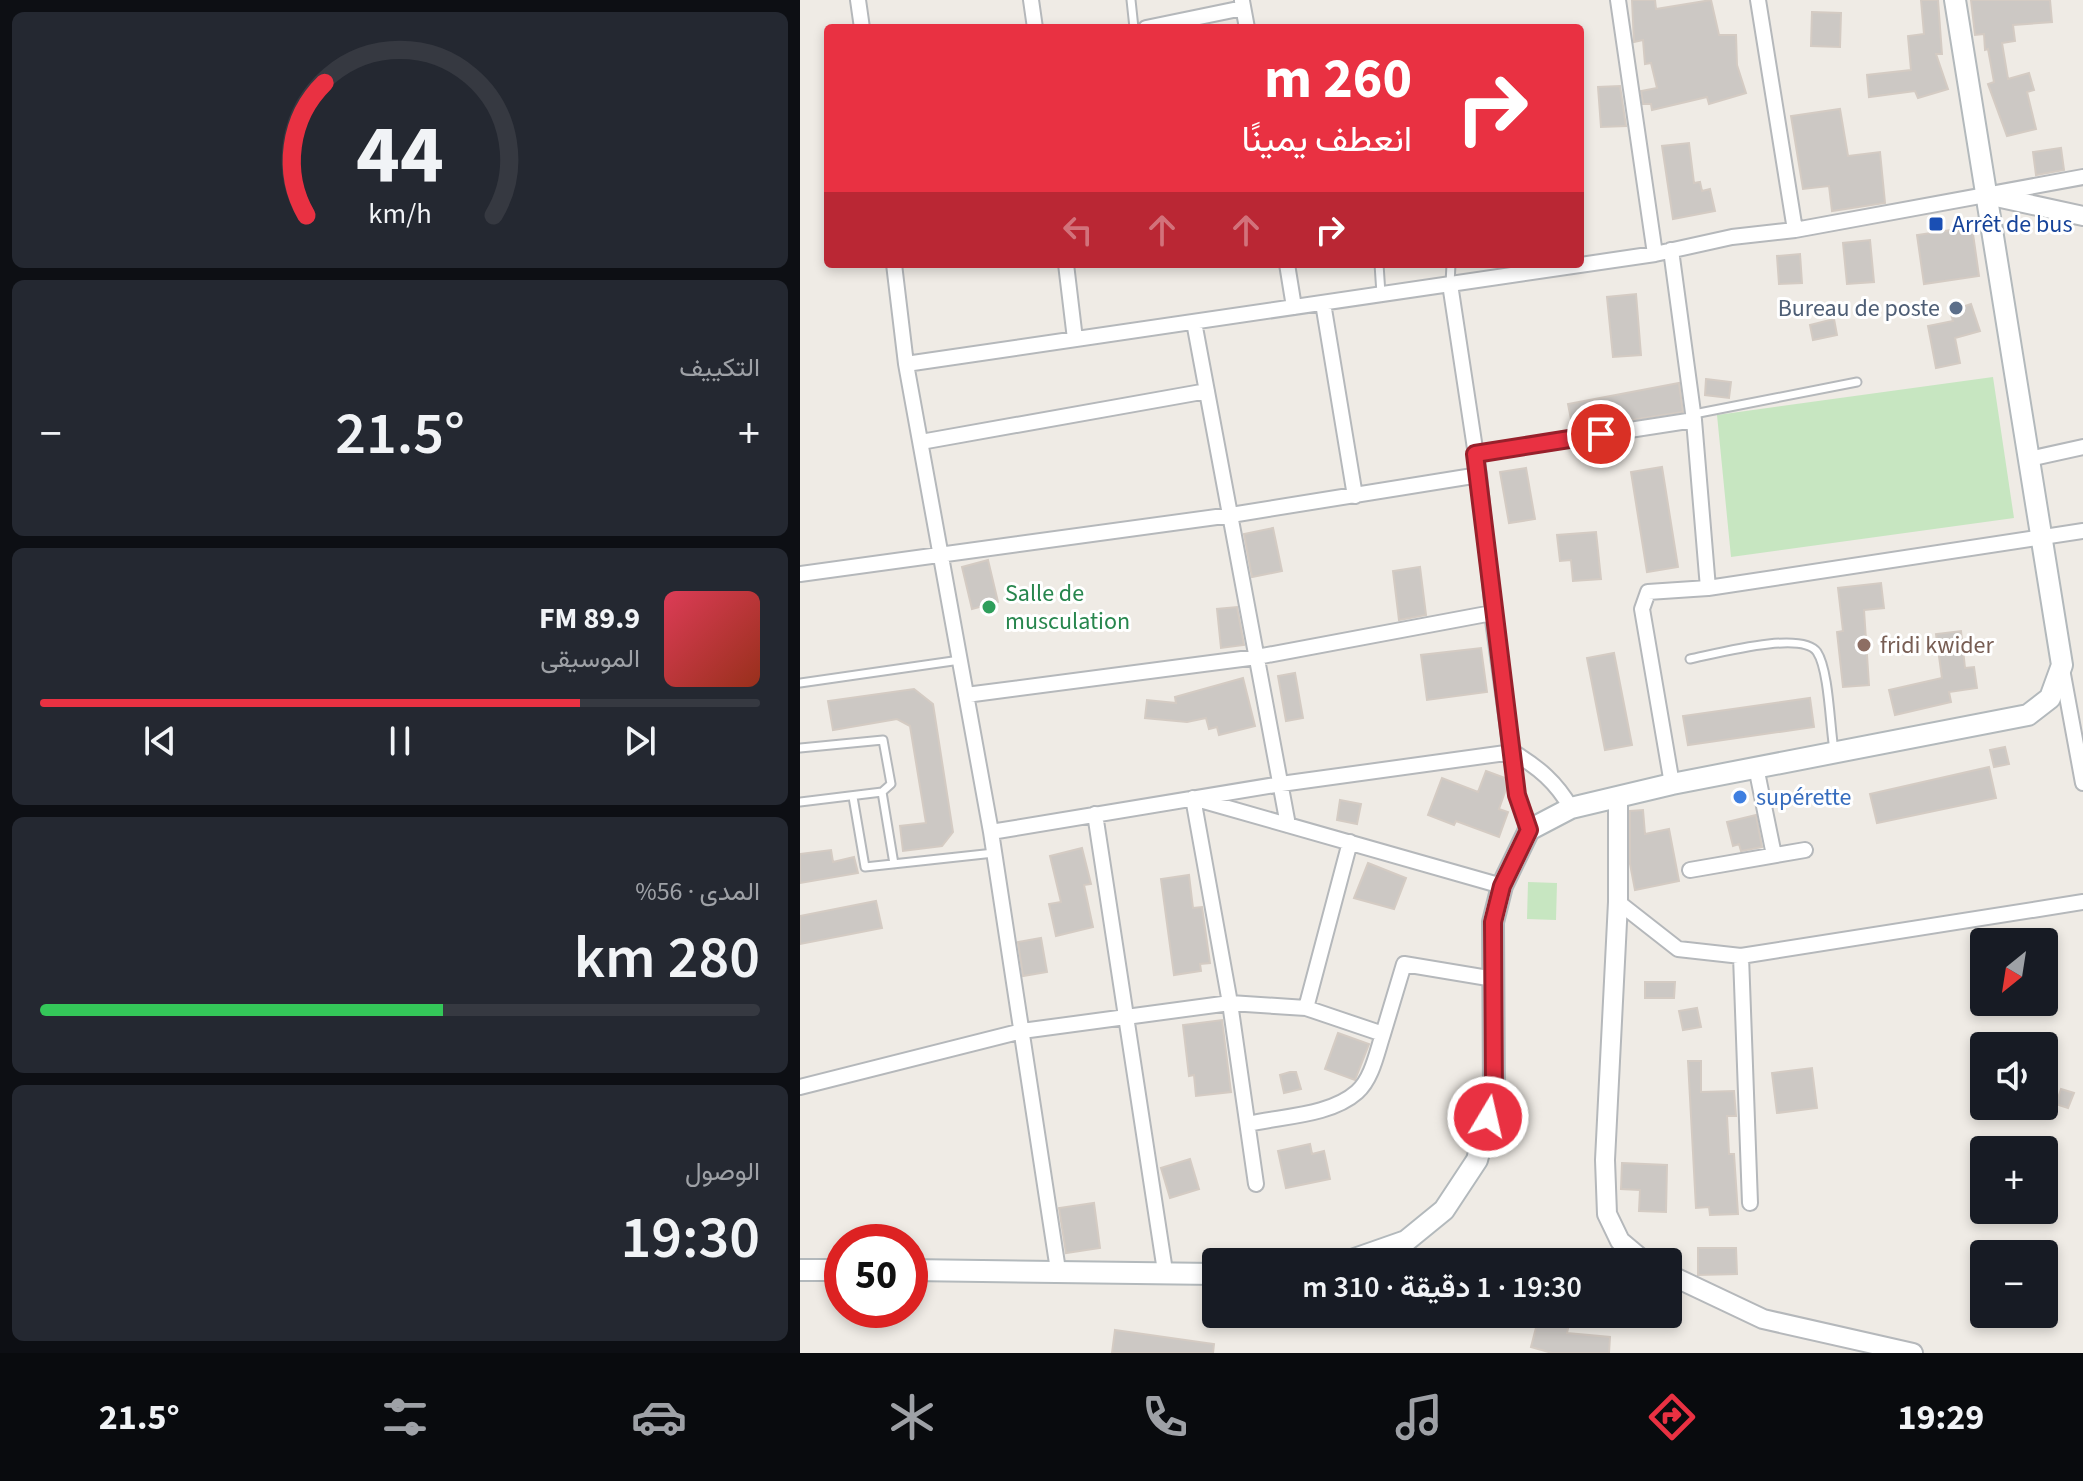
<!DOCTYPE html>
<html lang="ar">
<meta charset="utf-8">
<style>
:root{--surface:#171b24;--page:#242831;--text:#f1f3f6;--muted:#9ea1a6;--line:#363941;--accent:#e93142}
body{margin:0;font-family:"Source Sans 3",Vazirmatn,sans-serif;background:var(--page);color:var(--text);direction:rtl;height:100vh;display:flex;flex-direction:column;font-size:30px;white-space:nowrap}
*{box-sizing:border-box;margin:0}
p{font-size:26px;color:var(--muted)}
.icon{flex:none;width:44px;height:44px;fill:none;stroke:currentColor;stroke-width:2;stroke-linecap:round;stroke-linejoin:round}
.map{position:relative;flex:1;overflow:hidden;direction:ltr}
.panel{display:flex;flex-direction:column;gap:12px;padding:12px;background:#0d0f14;width:800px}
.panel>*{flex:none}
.guide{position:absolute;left:24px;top:24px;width:760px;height:244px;border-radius:8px;box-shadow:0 4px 12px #0003;direction:rtl;background:#e93142;color:#fff;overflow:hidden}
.needle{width:52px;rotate:210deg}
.fabs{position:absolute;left:1170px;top:928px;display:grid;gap:16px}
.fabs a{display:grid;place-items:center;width:88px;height:88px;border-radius:8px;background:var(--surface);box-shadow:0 4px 12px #0003;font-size:40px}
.speed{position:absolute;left:24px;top:1224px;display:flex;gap:16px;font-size:40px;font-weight:700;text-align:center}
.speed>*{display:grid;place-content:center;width:104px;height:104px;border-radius:50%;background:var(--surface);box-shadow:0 4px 12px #0003;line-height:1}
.speed .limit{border:12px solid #d22;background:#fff;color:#111}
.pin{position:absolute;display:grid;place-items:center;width:68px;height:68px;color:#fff;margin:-34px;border:4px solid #fff;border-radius:50%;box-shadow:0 2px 8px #0007}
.me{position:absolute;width:88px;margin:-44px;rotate:9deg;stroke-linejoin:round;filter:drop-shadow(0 0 6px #0008)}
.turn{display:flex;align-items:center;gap:28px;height:168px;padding:0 40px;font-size:36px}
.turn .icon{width:104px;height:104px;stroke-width:2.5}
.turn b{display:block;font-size:56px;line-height:68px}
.lanes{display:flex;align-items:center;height:76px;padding:0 40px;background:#0003;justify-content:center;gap:40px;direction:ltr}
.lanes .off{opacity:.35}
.big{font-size:60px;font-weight:600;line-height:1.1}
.panel .widget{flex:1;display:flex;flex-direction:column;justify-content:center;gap:12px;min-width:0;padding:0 28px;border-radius:12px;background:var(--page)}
.panel .dial{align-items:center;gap:0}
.dial svg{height:208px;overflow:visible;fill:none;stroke:var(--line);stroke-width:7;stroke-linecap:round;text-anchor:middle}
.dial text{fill:var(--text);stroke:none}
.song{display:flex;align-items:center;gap:24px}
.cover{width:96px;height:96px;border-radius:12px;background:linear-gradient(135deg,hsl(350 70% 55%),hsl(10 70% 35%))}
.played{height:8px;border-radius:4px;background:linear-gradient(90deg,var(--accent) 75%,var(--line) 75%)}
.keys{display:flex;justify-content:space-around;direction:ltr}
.heat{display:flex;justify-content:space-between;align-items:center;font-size:44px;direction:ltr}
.charge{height:12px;border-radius:6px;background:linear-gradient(90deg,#34c759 56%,var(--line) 0)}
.trip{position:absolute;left:402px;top:1248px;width:480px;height:80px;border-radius:8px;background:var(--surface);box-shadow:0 4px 12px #0003;font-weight:600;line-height:80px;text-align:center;direction:rtl}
.tabs{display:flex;height:128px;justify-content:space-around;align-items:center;background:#090b0e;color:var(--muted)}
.tabs .icon{width:56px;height:56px}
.tabs .selected{color:var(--accent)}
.tabs b{font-size:36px;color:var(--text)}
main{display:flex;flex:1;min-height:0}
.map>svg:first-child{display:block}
.green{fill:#c7e6c1}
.building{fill:#ccc8c4;stroke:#d4cbc3;stroke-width:2}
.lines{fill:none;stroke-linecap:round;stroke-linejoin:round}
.service-casing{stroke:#b5b8bb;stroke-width:11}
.minor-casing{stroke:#b5b8bb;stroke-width:18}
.tertiary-casing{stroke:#b5b8bb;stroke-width:22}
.secondary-casing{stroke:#b3b9bc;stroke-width:24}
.service{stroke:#fff;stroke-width:7}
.minor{stroke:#fff;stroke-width:14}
.tertiary{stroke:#fff;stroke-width:18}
.secondary{stroke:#fff;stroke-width:20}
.route-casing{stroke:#97202b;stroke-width:20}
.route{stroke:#e93142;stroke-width:14}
.transit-dot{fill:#1a4fb4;stroke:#fff;stroke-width:3}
.service-dot{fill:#5c6f8a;stroke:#fff;stroke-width:3}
.leisure-dot{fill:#2e9e5b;stroke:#fff;stroke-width:3}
.education-dot{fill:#8d6e63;stroke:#fff;stroke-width:3}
.shop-dot{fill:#3f7fe0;stroke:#fff;stroke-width:3}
.labels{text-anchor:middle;stroke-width:6;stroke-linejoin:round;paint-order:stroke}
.transit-label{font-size:24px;fill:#164399;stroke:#fff;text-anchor:start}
.service-label{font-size:24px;fill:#4e5e75;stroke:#fff;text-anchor:end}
.leisure-label{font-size:24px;fill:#27864d;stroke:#fff;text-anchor:start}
.education-label{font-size:24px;fill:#785e54;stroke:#fff;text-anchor:start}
.shop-label{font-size:24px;fill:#366cbe;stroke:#fff;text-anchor:start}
</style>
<main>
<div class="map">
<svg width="1283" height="1353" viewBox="0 0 1283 1353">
<rect width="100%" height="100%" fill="#efebe5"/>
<path class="green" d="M 1193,377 L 1214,518 L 931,557 L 917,415 Z
M 728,882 L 757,883 L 756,920 L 727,919 Z"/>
<path class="building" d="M 832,0 L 855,0 L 856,9 L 911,0 L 919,35 L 936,35 L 937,65 L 946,93 L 909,104 L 907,97 L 852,110 L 851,104 L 843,104 L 841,91 L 857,88 L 851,63 L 845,64 L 843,40 L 834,42 Z
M 1121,0 L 1138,0 L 1142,54 L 1136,54 L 1148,89 L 1118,98 L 1115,91 L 1069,97 L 1067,75 L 1111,70 L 1108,36 L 1124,34 Z
M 1171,0 L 1250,0 L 1252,22 L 1213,25 L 1215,41 L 1202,43 L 1208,79 L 1229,73 L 1234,90 L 1227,92 L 1236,129 L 1207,136 L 1188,84 L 1194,82 L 1188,49 L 1185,50 L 1184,34 L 1175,35 Z
M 1012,12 L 1041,13 L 1040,47 L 1011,46 Z
M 820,86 L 826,126 L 801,127 L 798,87 Z
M 1040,109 L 1048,156 L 1080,152 L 1085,203 L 1032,211 L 1029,186 L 1003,189 L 991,116 Z
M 889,143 L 894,183 L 900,182 L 902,191 L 910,189 L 915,211 L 873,219 L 862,146 Z
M 1261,148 L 1264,170 L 1236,175 L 1233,152 Z
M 1172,227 L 1179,276 L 1124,284 L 1117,235 Z
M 1070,240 L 1074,282 L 1047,284 L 1043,243 Z
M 1000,254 L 1002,283 L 979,284 L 977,256 Z
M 836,294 L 841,355 L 813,357 L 807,297 Z
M 1171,304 L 1180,331 L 1155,338 L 1160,363 L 1136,368 L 1128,326 L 1153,321 L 1150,311 Z
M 1034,319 L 1037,335 L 1013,340 L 1010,325 Z
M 906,379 L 931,382 L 929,398 L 905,395 Z
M 879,383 L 883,412 L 773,429 L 768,404 Z
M 862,467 L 878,567 L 847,572 L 831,472 Z
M 726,468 L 735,519 L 709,523 L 700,472 Z
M 473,528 L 482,571 L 452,577 L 444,534 Z
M 796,532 L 801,579 L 773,581 L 771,560 L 760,561 L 757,535 Z
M 188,560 L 198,602 L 172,609 L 162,567 Z
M 620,567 L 626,615 L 599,620 L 593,571 Z
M 1081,583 L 1084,608 L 1064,610 L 1069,685 L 1043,687 L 1037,632 L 1043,631 L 1038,588 Z
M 437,607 L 444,645 L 421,648 L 417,609 Z
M 1161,631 L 1165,668 L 1174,667 L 1177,688 L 1149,692 L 1151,702 L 1095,715 L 1089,690 L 1142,678 L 1136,634 Z
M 681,648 L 687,692 L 627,700 L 621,655 Z
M 814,653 L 832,745 L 805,750 L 787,658 Z
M 495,673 L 503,718 L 486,721 L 478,676 Z
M 443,678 L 455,726 L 419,735 L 417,727 L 409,729 L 406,718 L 387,722 L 345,718 L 347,700 L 376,703 L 375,697 Z
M 114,689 L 133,704 L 153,832 L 142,846 L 103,851 L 100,826 L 126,823 L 110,726 L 97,719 L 33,730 L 28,701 Z
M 1010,698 L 1014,727 L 888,745 L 883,716 Z
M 1205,747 L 1209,764 L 1194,767 L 1190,750 Z
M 1189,767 L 1196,798 L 1077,823 L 1070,794 Z
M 686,771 L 705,778 L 706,789 L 699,809 L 708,812 L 699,837 L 656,821 L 654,825 L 628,815 L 642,778 L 678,792 Z
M 540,800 L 561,804 L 557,824 L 537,820 Z
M 843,810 L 845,834 L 869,829 L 879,881 L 835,890 L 830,864 L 830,811 Z
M 956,815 L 962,847 L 941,851 L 939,844 L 933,846 L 927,822 Z
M 282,848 L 291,884 L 284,885 L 293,927 L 256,936 L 249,904 L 261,902 L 250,856 Z
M 31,850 L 33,862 L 54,857 L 58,873 L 0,883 L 0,854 Z
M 568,863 L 606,878 L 594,909 L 554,898 Z
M 389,875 L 393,908 L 402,907 L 410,963 L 400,964 L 401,971 L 374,975 L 361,879 Z
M 76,901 L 82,928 L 0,944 L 0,916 Z
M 241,938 L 247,972 L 223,976 L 218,942 Z
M 845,982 L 875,982 L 874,998 L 845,998 Z
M 897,1008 L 901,1027 L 883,1030 L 879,1011 Z
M 422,1020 L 431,1092 L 396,1096 L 394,1075 L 389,1076 L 383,1025 Z
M 538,1033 L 569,1044 L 555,1080 L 525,1069 Z
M 888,1061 L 901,1061 L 901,1092 L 934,1091 L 936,1116 L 927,1116 L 929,1154 L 934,1154 L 938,1214 L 910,1215 L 909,1207 L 896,1208 Z
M 1012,1068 L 1017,1108 L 977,1113 L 972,1073 Z
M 490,1072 L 496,1072 L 501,1089 L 484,1093 L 480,1075 Z
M 1261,1089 L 1274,1093 L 1268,1108 L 1256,1104 Z
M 510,1144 L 512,1154 L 524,1151 L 530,1179 L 486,1188 L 478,1151 Z
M 390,1159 L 399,1189 L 370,1198 L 361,1168 Z
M 822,1163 L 867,1165 L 866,1212 L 839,1211 L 840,1190 L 821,1189 Z
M 294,1203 L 300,1248 L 266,1253 L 259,1208 Z
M 898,1248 L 936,1248 L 937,1274 L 898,1275 Z
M 739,1316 L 769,1324 L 767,1333 L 810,1337 L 809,1353 L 752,1353 L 731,1347 Z
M 315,1330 L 414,1344 L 413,1353 L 312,1353 Z"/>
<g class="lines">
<g class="service-casing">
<path id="service" d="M 331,0 L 334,28
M 579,264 L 581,294
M 650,284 L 651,264
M 894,414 L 1057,382
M 890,659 C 915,654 1002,630 1017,652 C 1029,670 1030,727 1034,750
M 0,683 L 160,660
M 0,748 L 83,740 L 91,784 L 82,792 L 0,802
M 82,792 L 94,864
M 53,797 L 65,867 L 194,853"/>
</g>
<g class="minor-casing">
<path id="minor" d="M 58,0 L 62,28
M 231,0 L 235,28
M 818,0 L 855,254
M 958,0 L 995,230 L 1283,177
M 442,1 L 447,28
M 346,28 L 443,8
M 871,250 L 894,420 L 908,588 L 848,592 L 842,609 L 872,784
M 94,264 L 106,364 L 191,832 L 258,1270
M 266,264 L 275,339
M 487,264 L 494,307
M 650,284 L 679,475 L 694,622
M 523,303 L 555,496
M 394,322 L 488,825
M 106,364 L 855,254 L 932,237 L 995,230
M 121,442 L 407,391
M 675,454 L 894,420
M 1229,459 L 1283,447
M 0,574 L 431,515 L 679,475
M 908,588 L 1283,531
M 1262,669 L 1283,783
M 166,695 L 457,657 L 692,613 L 717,795 L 729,830
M 956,767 L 974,855
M 295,814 L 365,1271
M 191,832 L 481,784 L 713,752 C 739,768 756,782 771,808
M 550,842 L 506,1008 L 583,1034 L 604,964 L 694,979
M 890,870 L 1005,850
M 818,902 L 878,949 L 941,956 L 950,1203
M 941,956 L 1283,902
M 0,1087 L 222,1031 L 430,1003 L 506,1008
M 448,1124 C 482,1116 530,1116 557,1092 C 572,1079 577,1052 583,1034
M 456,1184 L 430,1003 L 393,798 L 702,886"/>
</g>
<g class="tertiary-casing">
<path id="tertiary" d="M 1187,195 L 1283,216
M 818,798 L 818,902 L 805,1160 L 807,1214 L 820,1241 L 845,1262
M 868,1274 L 963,1319 L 1113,1353"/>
</g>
<g class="secondary-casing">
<path id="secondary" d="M 546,1262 L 606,1241 L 644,1210 L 677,1160 L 694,1096 L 693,922 L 702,886 L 729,830 L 771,808 L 872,784 L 1228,715 L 1250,698 L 1262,665 L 1155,0
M 0,1270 L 42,1270
M 110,1270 L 416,1274"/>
</g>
<use href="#service" class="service"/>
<use href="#minor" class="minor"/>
<use href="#tertiary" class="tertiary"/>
<use href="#secondary" class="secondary"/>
</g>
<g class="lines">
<g class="route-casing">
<path id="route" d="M 688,1117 L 694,1096 L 693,922 L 702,886 L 729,830 L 717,795 L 675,454 L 801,434"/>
</g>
<use href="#route" class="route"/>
</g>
<rect class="transit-dot" x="1128" y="216" width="16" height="16" rx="4"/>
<circle class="service-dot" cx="1156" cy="308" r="8"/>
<circle class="leisure-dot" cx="189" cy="607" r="8"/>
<circle class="education-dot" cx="1064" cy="645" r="8"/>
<circle class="shop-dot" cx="940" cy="797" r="8"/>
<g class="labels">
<g class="transit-label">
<text x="1152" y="232">Arrêt de bus</text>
</g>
<g class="service-label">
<text x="1140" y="316">Bureau de poste</text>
</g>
<g class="leisure-label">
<text x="205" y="601">Salle de<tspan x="205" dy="28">musculation</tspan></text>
</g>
<g class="education-label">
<text x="1080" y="653">fridi kwider</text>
</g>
<g class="shop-label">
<text x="956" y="805">supérette</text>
</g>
</g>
</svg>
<div class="fabs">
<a><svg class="needle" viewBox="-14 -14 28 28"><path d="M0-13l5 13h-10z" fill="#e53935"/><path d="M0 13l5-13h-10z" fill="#9ea1a6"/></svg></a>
<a><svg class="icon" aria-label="sound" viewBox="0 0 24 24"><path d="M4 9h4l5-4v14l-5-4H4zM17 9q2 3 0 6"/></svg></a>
<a>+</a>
<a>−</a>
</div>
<div class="speed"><div class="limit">50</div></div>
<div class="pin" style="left:801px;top:434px;background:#d93025"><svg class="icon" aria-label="arrive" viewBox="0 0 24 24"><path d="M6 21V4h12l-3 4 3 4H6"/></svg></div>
<svg class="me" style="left:688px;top:1117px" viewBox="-20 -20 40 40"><circle r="17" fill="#e93142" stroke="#fff" stroke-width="3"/><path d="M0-11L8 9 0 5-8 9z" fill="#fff"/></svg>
<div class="trip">19:30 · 1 دقيقة · 310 m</div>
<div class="guide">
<div class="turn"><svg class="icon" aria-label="right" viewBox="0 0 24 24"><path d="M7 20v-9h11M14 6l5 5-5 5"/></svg><div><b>260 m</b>انعطف يمينًا</div></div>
<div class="lanes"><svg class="icon off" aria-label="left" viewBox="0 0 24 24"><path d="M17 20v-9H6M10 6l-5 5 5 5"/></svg><svg class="icon off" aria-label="ahead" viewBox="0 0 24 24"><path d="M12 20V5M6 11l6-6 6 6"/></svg><svg class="icon off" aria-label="ahead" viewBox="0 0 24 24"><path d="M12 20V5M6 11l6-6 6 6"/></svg><svg class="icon" aria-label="right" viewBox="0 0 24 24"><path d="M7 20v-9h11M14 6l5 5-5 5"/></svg></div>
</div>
</div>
<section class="panel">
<div class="widget dial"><svg viewBox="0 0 100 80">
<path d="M14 69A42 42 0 1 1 86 69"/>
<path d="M14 69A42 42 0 0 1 21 18" stroke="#e93142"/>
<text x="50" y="56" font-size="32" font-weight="700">44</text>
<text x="50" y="72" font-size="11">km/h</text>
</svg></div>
<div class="widget"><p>التكييف</p>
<div class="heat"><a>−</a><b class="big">21.5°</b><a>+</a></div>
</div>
<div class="widget">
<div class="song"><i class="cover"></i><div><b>89.9 FM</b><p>الموسيقى</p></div></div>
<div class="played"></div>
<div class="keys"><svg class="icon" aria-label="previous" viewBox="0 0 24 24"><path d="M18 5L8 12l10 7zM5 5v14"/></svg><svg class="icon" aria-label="pause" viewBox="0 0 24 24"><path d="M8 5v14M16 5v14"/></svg><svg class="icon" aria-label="next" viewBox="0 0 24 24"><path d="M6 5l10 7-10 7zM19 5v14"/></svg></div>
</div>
<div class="widget"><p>المدى · 56%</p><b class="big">280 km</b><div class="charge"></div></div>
<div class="widget"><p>الوصول</p><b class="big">19:30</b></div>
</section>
</main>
<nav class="tabs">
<b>19:29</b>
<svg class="icon selected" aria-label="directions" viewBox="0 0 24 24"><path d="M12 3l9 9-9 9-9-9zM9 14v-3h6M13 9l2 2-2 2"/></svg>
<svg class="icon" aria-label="music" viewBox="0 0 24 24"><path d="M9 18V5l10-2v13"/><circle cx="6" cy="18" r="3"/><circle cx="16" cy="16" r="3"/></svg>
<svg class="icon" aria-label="phone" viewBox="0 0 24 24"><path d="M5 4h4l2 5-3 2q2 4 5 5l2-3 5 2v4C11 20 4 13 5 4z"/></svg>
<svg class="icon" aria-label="climate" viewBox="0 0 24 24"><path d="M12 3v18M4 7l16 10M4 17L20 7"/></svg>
<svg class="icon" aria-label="car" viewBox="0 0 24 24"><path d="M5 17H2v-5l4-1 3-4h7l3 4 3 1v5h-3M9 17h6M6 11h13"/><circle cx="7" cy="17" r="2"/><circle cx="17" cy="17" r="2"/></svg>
<svg class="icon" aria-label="filters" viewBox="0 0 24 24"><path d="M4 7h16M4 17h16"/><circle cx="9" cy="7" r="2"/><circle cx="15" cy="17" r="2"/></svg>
<b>21.5°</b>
</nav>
